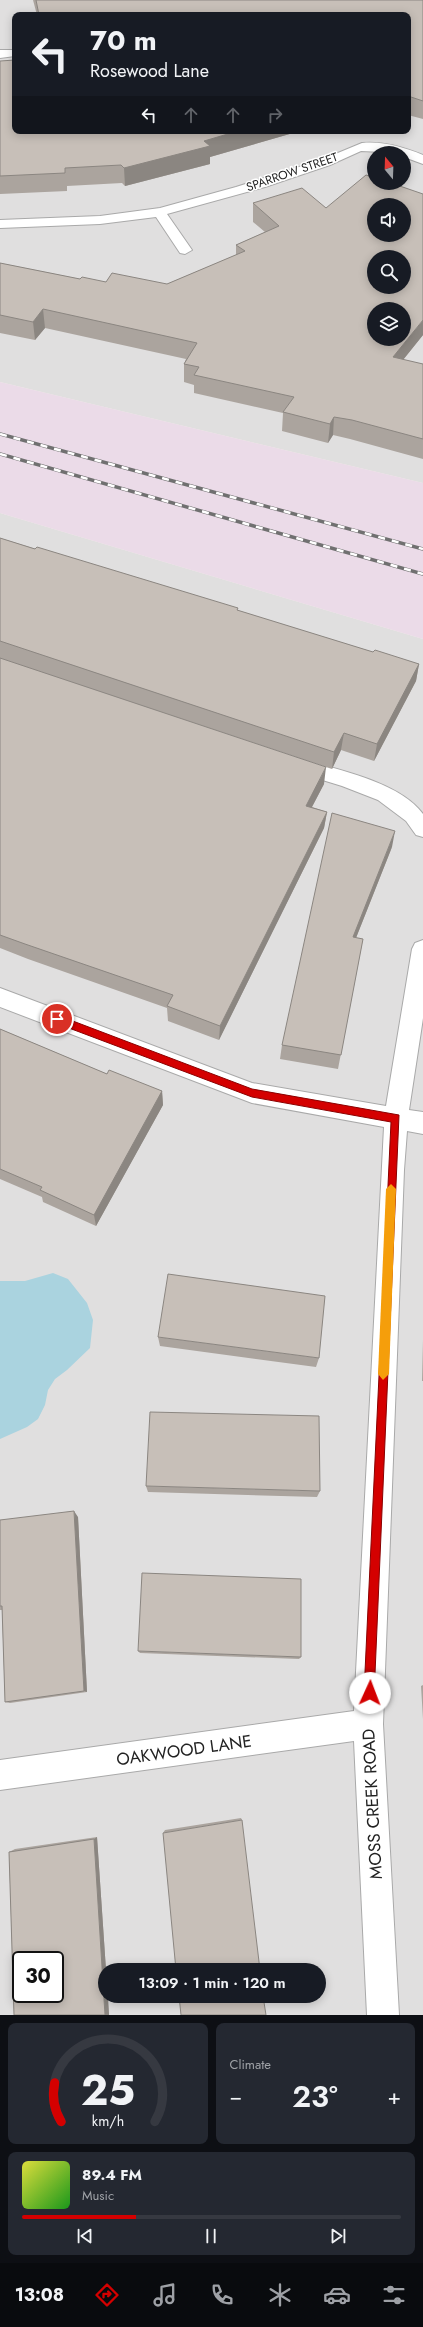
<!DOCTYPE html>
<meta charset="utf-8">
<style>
:root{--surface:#171b24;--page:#242831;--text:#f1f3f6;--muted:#9ea1a6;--line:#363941;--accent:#d40000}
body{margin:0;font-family:Jost,sans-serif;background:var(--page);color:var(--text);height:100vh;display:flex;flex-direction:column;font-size:15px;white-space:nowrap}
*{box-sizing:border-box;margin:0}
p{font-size:13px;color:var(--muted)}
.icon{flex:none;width:22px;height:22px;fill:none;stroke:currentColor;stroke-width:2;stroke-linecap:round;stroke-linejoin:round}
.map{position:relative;height:2015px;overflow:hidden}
.drawer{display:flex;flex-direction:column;gap:8px;padding:8px;background:#0d0f14;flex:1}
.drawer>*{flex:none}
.hud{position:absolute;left:12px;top:12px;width:399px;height:122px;border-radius:8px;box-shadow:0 2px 10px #0003;background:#171b24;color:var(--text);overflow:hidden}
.needle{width:26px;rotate:341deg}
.fabs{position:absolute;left:367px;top:146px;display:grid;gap:8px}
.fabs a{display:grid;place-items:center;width:44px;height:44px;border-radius:50%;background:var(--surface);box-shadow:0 2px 10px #0003;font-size:20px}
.speed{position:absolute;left:12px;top:1951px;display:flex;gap:8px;font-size:20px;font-weight:700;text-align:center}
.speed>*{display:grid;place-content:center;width:52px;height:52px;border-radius:50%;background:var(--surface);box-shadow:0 2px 10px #0003;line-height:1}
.speed .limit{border:2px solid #111;border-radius:6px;background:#fff;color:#111}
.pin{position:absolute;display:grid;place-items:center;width:34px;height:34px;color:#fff;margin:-17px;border:2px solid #fff;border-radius:50%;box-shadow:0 1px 4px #0007}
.me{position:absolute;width:44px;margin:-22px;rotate:2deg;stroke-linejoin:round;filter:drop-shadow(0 0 3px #0008)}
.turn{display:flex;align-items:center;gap:14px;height:84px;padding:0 12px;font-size:18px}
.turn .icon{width:52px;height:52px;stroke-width:2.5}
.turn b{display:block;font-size:28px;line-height:34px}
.lanes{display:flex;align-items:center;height:38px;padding:0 12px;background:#0003;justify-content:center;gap:20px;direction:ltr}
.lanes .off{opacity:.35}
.big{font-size:30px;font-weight:600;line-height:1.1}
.drawer .widget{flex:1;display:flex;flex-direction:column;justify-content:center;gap:6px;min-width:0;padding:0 14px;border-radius:8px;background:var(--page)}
.drawer .dial{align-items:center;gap:0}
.dial svg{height:104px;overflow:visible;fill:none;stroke:var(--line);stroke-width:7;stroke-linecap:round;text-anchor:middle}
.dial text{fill:var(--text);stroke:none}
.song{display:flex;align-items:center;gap:12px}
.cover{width:48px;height:48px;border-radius:6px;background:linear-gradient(135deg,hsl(60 70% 55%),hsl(120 70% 35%))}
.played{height:4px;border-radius:2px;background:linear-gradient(90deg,var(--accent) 30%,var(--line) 30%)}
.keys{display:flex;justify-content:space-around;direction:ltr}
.heat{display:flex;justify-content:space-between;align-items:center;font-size:22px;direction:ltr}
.drawer .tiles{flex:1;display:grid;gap:8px;grid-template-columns:1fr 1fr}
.widget:last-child{grid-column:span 2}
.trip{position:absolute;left:98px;top:1963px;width:228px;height:40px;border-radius:20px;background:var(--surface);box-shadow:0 2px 10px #0003;font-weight:600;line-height:40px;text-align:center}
.dock{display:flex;height:64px;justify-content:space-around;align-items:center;background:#090b0e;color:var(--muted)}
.dock .icon{width:28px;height:28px}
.dock .current{color:var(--accent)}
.dock b{font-size:18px;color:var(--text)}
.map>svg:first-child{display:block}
.residential{fill:#e0dfdf;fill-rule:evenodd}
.industrial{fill:#ebdbe8}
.water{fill:#aad3df}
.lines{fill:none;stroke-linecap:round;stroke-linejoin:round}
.minor-casing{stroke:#a9a9a9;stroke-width:2}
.minor{fill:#fff;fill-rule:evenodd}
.rail-casing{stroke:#707070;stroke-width:3.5}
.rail{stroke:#fff;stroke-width:2.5;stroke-dasharray:7;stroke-linecap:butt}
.wall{fill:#aba49e}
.shaded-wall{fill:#8b8681}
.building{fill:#c7bfb8;stroke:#8b8681;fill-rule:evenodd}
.route{fill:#d40000;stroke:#8a0000}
.slow{fill:#f59e0b}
.labels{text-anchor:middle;stroke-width:3;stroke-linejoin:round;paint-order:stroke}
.far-street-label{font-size:12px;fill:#222;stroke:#fff}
.near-street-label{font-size:17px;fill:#222;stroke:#fff}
</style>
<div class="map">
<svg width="423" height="2015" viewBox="0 0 423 2015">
<rect width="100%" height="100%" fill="#f2efe9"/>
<path class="residential" d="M 0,0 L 423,0 L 423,483 L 0,382 ZM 15,15 L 408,15 L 408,131 L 15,131 ZM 374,153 L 404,153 L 404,183 L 374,183 ZM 374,205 L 404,205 L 404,235 L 374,235 ZM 374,257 L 404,257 L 404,287 L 374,287 ZM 374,309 L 404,309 L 404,339 L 374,339 Z
M 0,513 L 423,639 L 423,2015 L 0,2015 ZM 21,1960 L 55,1960 L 55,1994 L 21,1994 ZM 105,1970 L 319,1970 L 319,1996 L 105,1996 Z"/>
<path class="industrial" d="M 0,382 L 423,483 L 423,639 L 0,513 Z"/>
<path class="water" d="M 53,1273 L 68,1279 L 87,1303 L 93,1320 L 90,1348 L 67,1370 L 55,1379 L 48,1390 L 45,1405 L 38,1419 L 27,1427 L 0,1439 L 0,1281 L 25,1281 Z"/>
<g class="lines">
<g class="minor-casing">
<path id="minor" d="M 0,50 L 15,50 L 15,56 L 0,58 Z
M 362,143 C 383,141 403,147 423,155 L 423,164 L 404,157 L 404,153 L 361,151 L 330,165 L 265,187 L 167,214 L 192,250 L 185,254 L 180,253 L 156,217 L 100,224 L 0,228 L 0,220 L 100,216 L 160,208 L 236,187 L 321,160 Z
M 297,758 C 334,769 399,781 423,814 L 423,837 L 416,835 L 406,821 L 378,800 L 342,786 L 290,770 L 287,765 L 290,760 Z
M 423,940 L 423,1018 L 409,1110 L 423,1112 L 423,1134 L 407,1131 L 404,1170 L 383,1724 L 399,2015 L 367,2015 L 354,1741 L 0,1790 L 0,1760 L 354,1711 L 384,1127 L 252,1103 L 0,1007 L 0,988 L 252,1083 L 386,1106 L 412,949 L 415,943 Z"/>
</g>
<use href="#minor" class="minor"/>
<g class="rail-casing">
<path id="rail" d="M 0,434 L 423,549
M 0,454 L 423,574"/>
</g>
<use href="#rail" class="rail"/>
</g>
<path class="wall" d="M 33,0 L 423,0 L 423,119 L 408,115 L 408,15 L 37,15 Z
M 0,61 L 15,131 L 300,131 L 210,157 L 210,164 L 125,186 L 122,183 L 67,186 L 67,191 L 0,194 Z
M 253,203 L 423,335 L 403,360 L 423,364 L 423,459 L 350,439 L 333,435 L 328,443 L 282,431 L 283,413 L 194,393 L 194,385 L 184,382 L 184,364 L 186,359 L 45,328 L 35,340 L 0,333 L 0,263 L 80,279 L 106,282 L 167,284 L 236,255 L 236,245 L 265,232 L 253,222 Z
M 0,538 L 373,652 L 419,664 L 416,681 L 374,761 L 341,750 L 332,769 L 44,673 L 324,784 L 312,807 L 327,812 L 324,828 L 219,1040 L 168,1021 L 167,1008 L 28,959 L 0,948 Z
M 392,847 L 356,938 L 363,939 L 338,1069 L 280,1059 L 282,1045 Z
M 0,1029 L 107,1074 L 162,1091 L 163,1105 L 96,1226 L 43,1202 L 42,1197 L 0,1179 Z
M 158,1337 L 319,1358 L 316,1367 L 160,1346 Z
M 423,1340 L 423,1381 L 422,1381 Z
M 146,1486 L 320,1491 L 317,1497 L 148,1492 Z
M 78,1517 L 87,1692 L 10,1703 L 5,1702 L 2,1610 L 0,1610 L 0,1520 Z
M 138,1651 L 301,1657 L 299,1659 L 140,1653 Z
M 423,1685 L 423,1719 L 421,1686 Z
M 241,1818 L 242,1820 L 163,1833 L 165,1830 Z
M 97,1837 L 106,1970 L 105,1970 L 109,2015 L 14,2015 L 9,1852 L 15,1849 Z"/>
<path class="shaded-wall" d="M 238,131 L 300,131 L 210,157 L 210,164 L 125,186 L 124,168 L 204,141 Z
M 43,309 L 45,328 L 35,340 L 33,322 Z
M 423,320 L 423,335 L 390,376 L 393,357 Z
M 334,417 L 333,435 L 328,443 L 330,424 Z
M 419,664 L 416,681 L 374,761 L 377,744 Z
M 344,733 L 341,750 L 332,769 L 334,752 Z
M 326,767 L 324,784 L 304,822 L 306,806 Z
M 327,812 L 324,828 L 219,1040 L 220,1026 Z
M 395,831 L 392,847 L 350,953 L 353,937 Z
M 162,1091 L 163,1105 L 96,1226 L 94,1215 Z
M 74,1511 L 78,1517 L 87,1692 L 84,1691 Z
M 97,1837 L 106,1970 L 105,1970 L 105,1996 L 108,1996 L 109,2015 L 105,2015 L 94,1839 Z"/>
<path class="building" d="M 36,0 L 423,0 L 423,101 L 408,96 L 408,15 L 39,15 Z
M 15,60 L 15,131 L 238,131 L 204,141 L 210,146 L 124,168 L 121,165 L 65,168 L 65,173 L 0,176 L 0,61 Z
M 366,175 L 374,177 L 374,183 L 391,183 L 423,194 L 423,320 L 393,357 L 423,364 L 423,439 L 352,420 L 334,417 L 330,424 L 283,412 L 294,397 L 194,375 L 199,367 L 184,364 L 197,343 L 43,309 L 33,322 L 0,315 L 0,263 L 80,279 L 82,277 L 106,282 L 112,273 L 167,284 L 245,251 L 236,245 L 279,226 L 253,203 L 302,188 L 326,208 ZM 374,205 L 404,205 L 404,235 L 374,235 ZM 374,257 L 404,257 L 404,287 L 374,287 ZM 374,309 L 404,309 L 404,339 L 374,339 Z
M 0,538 L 35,549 L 37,547 L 238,608 L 237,610 L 373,652 L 375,650 L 419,664 L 377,744 L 344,733 L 334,752 L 0,641 Z
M 0,658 L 326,767 L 306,806 L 327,812 L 220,1026 L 167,1006 L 173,995 L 25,944 L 0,935 Z
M 332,813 L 395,831 L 353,937 L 363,939 L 341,1055 L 282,1045 Z
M 0,1029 L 107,1074 L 109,1070 L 162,1091 L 94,1215 L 40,1190 L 42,1187 L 0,1169 Z
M 168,1274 L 325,1296 L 319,1358 L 158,1337 Z
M 150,1412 L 319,1416 L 320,1491 L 146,1486 Z
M 74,1511 L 84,1691 L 5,1702 L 2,1606 L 0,1606 L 0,1520 Z
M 142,1573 L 301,1579 L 301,1657 L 138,1651 Z
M 242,1820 L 260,1970 L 176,1970 L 163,1833 Z
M 94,1839 L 105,2015 L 14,2015 L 9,1852 ZM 21,1960 L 55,1960 L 55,1994 L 21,1994 Z
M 179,1996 L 263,1996 L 266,2015 L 181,2015 Z"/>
<path class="route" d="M 57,1015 L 252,1089 L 399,1115 L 374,1697 L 370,1699 L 365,1697 L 364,1693 L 391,1122 L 252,1097 L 53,1022 L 53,1016 Z"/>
<path class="slow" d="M 391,1184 L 396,1189 L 389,1374 L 383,1380 L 378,1374 L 386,1189 Z"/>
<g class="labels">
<g class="far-street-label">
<text transform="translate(292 172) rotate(-19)" y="4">SPARROW STREET</text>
</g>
<g class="near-street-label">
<text transform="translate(184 1750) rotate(-8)" y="6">OAKWOOD LANE</text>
<text transform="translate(372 1804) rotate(-93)" y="6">MOSS CREEK ROAD</text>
</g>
</g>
</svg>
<div class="fabs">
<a><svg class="needle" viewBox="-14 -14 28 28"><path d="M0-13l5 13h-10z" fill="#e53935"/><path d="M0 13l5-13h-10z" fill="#9ea1a6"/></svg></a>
<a><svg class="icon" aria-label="sound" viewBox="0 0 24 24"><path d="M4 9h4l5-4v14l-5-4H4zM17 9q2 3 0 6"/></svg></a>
<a><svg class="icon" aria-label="search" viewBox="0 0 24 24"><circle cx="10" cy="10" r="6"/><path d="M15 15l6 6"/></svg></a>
<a><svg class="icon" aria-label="layers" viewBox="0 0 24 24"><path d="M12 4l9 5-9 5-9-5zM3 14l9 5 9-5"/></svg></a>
</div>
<div class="speed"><div class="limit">30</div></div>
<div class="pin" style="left:57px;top:1019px;background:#d93025"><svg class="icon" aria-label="arrive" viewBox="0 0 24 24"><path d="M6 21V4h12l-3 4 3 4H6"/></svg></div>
<svg class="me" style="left:370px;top:1693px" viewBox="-20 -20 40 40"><circle r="19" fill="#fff"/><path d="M0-13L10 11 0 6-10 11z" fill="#d40000"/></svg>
<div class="trip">13:09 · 1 min · 120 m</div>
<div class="hud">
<div class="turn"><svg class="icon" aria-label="left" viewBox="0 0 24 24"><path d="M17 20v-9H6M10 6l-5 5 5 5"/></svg><div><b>70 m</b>Rosewood Lane</div></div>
<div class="lanes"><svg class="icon" aria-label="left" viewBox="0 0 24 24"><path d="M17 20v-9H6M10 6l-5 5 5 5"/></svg><svg class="icon off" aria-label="ahead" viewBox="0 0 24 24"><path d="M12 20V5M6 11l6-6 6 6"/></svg><svg class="icon off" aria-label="ahead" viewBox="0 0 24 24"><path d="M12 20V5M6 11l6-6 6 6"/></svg><svg class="icon off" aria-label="right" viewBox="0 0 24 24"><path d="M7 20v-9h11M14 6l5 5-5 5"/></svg></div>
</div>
</div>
<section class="drawer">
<div class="tiles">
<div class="widget dial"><svg viewBox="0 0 100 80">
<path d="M14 69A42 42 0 1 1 86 69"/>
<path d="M14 69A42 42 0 0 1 9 39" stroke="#d40000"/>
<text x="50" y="56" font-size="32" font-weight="700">25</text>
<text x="50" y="72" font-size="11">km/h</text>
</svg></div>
<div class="widget"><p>Climate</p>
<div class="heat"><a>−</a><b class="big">23°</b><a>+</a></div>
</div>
<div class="widget">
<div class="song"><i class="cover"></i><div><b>89.4 FM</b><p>Music</p></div></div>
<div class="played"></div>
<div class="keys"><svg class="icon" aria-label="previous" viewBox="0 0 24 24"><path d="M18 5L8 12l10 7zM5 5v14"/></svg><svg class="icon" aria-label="pause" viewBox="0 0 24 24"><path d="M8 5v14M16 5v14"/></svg><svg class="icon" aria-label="next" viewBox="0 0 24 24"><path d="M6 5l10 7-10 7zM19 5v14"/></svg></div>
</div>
</div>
</section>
<nav class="dock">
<b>13:08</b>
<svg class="icon current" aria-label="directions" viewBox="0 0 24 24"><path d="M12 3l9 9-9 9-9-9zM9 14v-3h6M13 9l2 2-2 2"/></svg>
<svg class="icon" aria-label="music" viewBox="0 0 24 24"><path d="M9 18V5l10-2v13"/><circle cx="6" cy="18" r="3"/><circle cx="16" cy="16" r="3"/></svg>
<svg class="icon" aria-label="phone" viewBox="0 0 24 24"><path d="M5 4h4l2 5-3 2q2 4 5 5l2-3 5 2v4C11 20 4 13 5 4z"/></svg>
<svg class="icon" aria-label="climate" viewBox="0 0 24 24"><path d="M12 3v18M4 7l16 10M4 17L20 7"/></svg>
<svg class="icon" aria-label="car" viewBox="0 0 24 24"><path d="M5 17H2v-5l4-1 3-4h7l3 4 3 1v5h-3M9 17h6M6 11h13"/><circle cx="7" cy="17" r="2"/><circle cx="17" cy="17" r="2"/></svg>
<svg class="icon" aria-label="filters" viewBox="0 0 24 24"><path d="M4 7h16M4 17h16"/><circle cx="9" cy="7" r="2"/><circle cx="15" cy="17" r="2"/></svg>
</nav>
